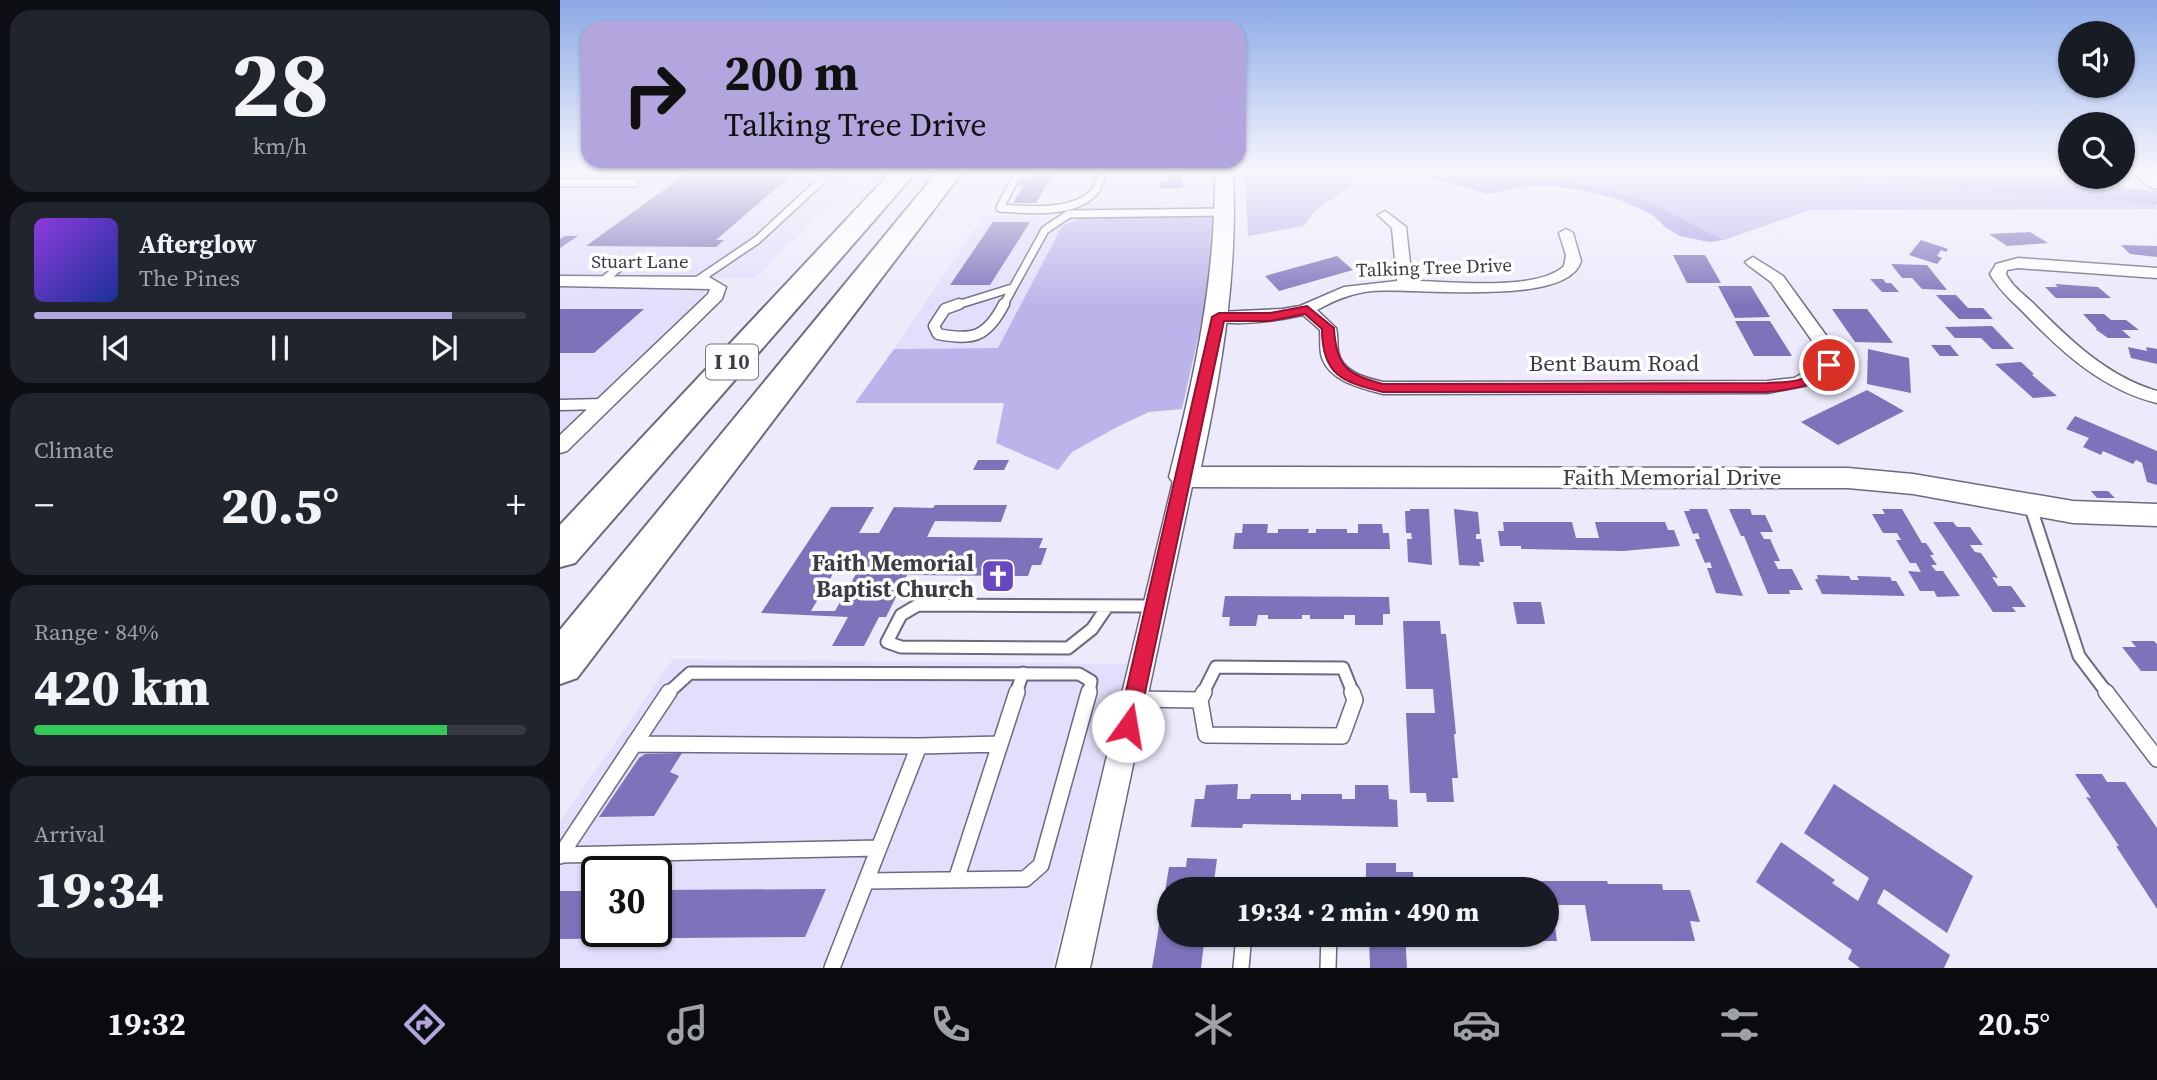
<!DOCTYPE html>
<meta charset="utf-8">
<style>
:root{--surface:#171b24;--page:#20242c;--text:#f1f3f6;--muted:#9ea1a6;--line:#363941;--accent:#b3a6de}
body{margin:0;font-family:"Source Serif 4",serif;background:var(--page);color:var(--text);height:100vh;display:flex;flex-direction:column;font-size:26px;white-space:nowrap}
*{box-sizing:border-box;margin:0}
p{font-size:23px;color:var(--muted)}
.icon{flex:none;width:38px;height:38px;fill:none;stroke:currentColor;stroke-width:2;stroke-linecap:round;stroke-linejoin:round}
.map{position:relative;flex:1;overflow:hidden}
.side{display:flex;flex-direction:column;gap:10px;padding:10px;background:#0d0f14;width:560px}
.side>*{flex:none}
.guide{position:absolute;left:21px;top:21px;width:665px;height:147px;border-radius:21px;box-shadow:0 2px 5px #0004;background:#b3a6de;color:#111;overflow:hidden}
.fabs{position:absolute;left:1498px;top:21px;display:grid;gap:14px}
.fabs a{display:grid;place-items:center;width:77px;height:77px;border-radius:50%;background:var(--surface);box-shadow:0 2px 5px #0004;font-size:35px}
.speed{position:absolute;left:21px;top:856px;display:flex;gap:14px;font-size:35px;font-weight:700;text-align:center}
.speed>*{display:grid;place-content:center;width:91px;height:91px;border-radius:50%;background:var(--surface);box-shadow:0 2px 5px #0004;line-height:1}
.speed .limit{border:4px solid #111;border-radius:10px;background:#fff;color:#111}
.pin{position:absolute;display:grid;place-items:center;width:60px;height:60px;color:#fff;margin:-30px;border:4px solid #fff;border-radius:50%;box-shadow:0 2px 7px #0007}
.me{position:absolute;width:77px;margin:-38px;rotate:13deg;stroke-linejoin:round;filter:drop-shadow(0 0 5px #0008)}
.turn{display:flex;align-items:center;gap:24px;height:147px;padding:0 28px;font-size:32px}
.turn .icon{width:91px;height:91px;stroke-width:2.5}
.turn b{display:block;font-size:49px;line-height:60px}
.big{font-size:52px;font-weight:800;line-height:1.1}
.side .tile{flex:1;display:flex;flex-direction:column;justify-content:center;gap:10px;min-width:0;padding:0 24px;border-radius:21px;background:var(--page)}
.side .dial{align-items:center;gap:0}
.dial b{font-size:91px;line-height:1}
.song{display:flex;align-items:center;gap:21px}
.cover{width:84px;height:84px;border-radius:10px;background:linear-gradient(135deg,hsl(270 70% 55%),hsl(230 70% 35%))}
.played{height:7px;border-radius:4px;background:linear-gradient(90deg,var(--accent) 85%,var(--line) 85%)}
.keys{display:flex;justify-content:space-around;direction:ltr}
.heat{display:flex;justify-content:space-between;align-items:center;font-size:38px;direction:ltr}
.charge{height:10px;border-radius:5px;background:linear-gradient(90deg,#34c759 84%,var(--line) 0)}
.trip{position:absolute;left:597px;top:877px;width:402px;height:70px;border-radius:35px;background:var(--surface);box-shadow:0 2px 5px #0004;font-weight:800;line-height:70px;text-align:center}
.menu{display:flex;height:112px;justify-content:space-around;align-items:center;background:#090b0e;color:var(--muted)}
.menu .icon{width:49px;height:49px}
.menu .active{color:var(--accent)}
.menu b{font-size:32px;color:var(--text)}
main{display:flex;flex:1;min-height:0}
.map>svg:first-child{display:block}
.built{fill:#e1dffb;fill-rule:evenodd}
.green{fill:#bbb4ea}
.water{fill:#a398e3}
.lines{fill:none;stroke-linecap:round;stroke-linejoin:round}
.river{fill:#a398e3;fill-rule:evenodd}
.building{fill:#7e72ba;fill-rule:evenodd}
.lane-far3-casing{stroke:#6c6981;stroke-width:10}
.lane-far2-casing{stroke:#6c6981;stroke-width:13}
.lane-far1-casing{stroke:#6c6981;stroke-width:15}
.lane-casing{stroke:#6c6981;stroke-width:18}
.street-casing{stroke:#6c6981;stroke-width:3}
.secondary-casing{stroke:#6c6981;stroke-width:3}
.highway-casing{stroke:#6c6981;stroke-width:4}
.lane-far3{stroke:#fff;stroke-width:7}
.lane-far2{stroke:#fff;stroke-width:10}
.lane-far1{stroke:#fff;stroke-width:11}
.lane{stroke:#fff;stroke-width:15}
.street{fill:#fff;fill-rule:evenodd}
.secondary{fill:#fff;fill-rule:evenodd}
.highway{fill:#fff;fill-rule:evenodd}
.route{fill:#e11d48;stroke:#92132f;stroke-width:2}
.labels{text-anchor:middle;stroke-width:7;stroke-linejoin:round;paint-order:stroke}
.far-street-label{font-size:19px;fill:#3c3b46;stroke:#fff}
.shield{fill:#fff;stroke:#76767e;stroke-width:2}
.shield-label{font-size:21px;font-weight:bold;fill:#3c3b46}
.street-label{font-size:23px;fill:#3c3b46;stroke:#fff}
.poi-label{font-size:23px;font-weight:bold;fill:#3c3b46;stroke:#fff;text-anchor:end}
</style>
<main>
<section class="side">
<div class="tile dial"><b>28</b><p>km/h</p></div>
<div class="tile">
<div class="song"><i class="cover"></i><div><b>Afterglow</b><p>The Pines</p></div></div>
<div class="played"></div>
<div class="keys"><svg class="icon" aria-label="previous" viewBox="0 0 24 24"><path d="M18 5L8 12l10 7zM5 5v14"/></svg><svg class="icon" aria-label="pause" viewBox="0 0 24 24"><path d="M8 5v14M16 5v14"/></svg><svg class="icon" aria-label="next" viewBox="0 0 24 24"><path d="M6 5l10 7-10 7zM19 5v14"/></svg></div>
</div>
<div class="tile"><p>Climate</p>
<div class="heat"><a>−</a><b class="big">20.5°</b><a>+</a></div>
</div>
<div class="tile"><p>Range · 84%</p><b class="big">420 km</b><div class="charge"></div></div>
<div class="tile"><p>Arrival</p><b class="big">19:34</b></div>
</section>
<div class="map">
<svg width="1597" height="968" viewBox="0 0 1597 968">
<rect width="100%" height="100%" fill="#eceafb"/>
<path class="built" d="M 31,171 L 303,171 L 195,278 L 0,278 L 0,177 L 22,176 Z
M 540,200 L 660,201 L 660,217 L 526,216 L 502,226 L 438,348 L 334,349 L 424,216 L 487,217 Z
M 0,286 L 143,286 L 146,290 L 144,298 L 0,435 Z
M 113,659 L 569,664 L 492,968 L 0,968 L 0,822 ZM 37,872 L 96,872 L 96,931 L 37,931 Z"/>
<path class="green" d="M 685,171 L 789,171 L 787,175 L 793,185 L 756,210 L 744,226 L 688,236 Z
M 952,171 L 1250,171 L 1595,202 L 1597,209 L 1250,210 L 1164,240 L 1084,201 L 1033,186 Z
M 1364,171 L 1510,171 L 1510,177 L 1552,177 L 1566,188 Z
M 526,216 L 660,217 L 642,320 L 622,409 L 589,412 L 559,426 L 512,452 L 498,470 L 436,443 L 444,403 L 295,403 L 334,349 L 438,348 L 502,226 Z"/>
<path class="water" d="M 799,171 L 952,171 L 980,176 L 1033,186 L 1085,201 L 1164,240 L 1149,242 L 1120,236 L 1105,227 L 1093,215 L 1060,200 L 1030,192 L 994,186 L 968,186 L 928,194 L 856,174 L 805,177 Z"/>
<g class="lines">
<path class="river" d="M 1273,171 L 1363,171 L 1597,191 L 1597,205 L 1283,177 L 1275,176 Z"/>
</g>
<path class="building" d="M 130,171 L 236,171 L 156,240 L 164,240 L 156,247 L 26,246 Z
M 473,171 L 495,171 L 476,203 L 453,203 L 464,185 L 458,185 L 462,179 L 468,179 Z
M 623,174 L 623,188 L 599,189 L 600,182 L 607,181 L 607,175 Z
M 433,222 L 470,222 L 430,285 L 390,285 Z
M 1470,232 L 1488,243 L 1447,246 L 1429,234 Z
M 5,236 L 18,236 L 0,248 L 0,239 Z
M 1361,240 L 1388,249 L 1386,252 L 1381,250 L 1377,256 L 1382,258 L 1377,264 L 1349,255 Z
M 1561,245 L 1597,246 L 1597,257 L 1570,254 Z
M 1113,255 L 1145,255 L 1161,283 L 1127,283 Z
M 777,256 L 793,270 L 719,291 L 705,276 Z
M 1331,264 L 1367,265 L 1387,290 L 1362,289 L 1352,278 L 1342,278 Z
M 1310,279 L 1323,279 L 1326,283 L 1331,283 L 1339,292 L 1322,292 Z
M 1495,284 L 1538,287 L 1551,298 L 1496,298 L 1485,287 L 1498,287 Z
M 1158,286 L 1191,286 L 1210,317 L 1175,318 Z
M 1376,295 L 1396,295 L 1408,308 L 1423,308 L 1433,319 L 1399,319 Z
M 0,309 L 84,309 L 34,353 L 0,353 Z
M 1272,309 L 1307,309 L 1333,343 L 1295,342 Z
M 1523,314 L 1544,314 L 1551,320 L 1566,320 L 1579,330 L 1562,330 L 1571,338 L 1548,338 L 1535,329 L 1537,329 Z
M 1175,321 L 1210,321 L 1232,356 L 1194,356 Z
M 1432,326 L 1454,349 L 1432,349 L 1421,338 L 1395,338 L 1385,327 Z
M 1371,345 L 1390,345 L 1399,356 L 1380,356 Z
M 1568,347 L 1587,351 L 1586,347 L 1597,349 L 1597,364 L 1571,358 Z
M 1308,349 L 1349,358 L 1351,393 L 1307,384 Z
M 1461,362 L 1474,374 L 1472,375 L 1497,396 L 1473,398 L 1435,364 Z
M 1307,390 L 1344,411 L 1278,445 L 1241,422 Z
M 1515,416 L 1597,451 L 1597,485 L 1587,482 L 1582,463 L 1576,460 L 1573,464 L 1543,451 L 1541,455 L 1523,447 L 1529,438 L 1506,429 Z
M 418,460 L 449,460 L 444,470 L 413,470 Z
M 1531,491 L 1548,491 L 1555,498 L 1537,498 Z
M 375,505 L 447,505 L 441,522 L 375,521 L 367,537 L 483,538 L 479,548 L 487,548 L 481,565 L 472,565 L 468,576 L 347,575 L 326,617 L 319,617 L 304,646 L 272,646 L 288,617 L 201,613 L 271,507 L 314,507 L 299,533 L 319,533 L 334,507 L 373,508 ZM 277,567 L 300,567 L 275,611 L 251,611 Z
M 850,509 L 869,509 L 872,565 L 848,562 L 847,539 L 852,539 L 851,533 L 846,533 L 845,511 L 850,511 Z
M 894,509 L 918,512 L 920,534 L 916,534 L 916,539 L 921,539 L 924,562 L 919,562 L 920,566 L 899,565 Z
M 1129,509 L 1147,509 L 1183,596 L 1156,593 L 1147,568 L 1152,568 L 1150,562 L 1145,563 L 1135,539 L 1140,539 L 1138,533 L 1133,534 L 1124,511 L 1130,511 Z
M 1169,509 L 1190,509 L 1192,515 L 1205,515 L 1213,532 L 1200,532 L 1204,539 L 1210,539 L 1220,561 L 1214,561 L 1218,569 L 1232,569 L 1243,590 L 1229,590 L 1230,594 L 1208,594 L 1184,536 L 1181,536 Z
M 1322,509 L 1342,509 L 1362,543 L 1366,543 L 1374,555 L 1370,555 L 1377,565 L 1371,565 L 1376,571 L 1383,571 L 1400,596 L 1377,597 L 1374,591 L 1360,591 L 1348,571 L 1361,572 L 1356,563 L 1350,563 L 1336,540 L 1341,540 L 1337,533 L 1323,533 L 1312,514 L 1325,514 Z
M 943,522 L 1012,522 L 1016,538 L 1039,538 L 1035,522 L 1105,522 L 1108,530 L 1114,530 L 1120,546 L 1063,551 L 961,549 L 961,546 L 940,546 L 938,531 L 944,531 Z
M 1373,522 L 1393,522 L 1397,527 L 1410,527 L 1423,545 L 1410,545 L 1415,552 L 1421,553 L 1438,578 L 1432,577 L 1438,586 L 1451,586 L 1466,607 L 1452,607 L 1456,612 L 1433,612 Z
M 683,524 L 708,524 L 707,533 L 718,533 L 718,529 L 749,529 L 748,533 L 756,533 L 756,529 L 787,529 L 787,533 L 798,533 L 798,524 L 822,524 L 823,533 L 829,533 L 830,549 L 673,549 L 675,533 L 682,533 Z
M 1257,575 L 1289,576 L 1291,580 L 1299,580 L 1297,576 L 1330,577 L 1332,581 L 1336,581 L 1345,596 L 1262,594 L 1255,579 L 1258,579 Z
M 665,596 L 829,597 L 830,614 L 823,614 L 823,625 L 795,625 L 795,615 L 784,615 L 784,619 L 750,619 L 750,615 L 742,615 L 742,619 L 708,619 L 708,615 L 698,615 L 696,626 L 669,626 L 670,617 L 662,617 Z
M 953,602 L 981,602 L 985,624 L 957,624 Z
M 843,621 L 880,621 L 881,634 L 886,634 L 896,734 L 894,734 L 898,778 L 892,778 L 894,802 L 867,802 L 866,793 L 850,793 L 846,713 L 875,713 L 873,689 L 846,689 Z
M 1571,641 L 1594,641 L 1597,644 L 1597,671 L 1581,671 L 1562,647 L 1576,647 Z
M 122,753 L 110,772 L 119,776 L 94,816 L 39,817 L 79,758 L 85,754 Z
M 1515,774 L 1542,774 L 1547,782 L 1565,782 L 1597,828 L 1597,909 L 1556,846 L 1559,846 L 1526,797 L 1531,798 Z
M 678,784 L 677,799 L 690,799 L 691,794 L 731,794 L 731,800 L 741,800 L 741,794 L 782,794 L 782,799 L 795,799 L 795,785 L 828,785 L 829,799 L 837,800 L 838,827 L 683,824 L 682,828 L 631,827 L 635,799 L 644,799 L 646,785 Z
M 1274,784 L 1413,876 L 1387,933 L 1324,889 L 1317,903 L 1390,955 L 1384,968 L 1300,968 L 1288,959 L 1292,950 L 1196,882 L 1221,842 L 1275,880 L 1272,883 L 1298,901 L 1309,878 L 1244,833 Z
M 627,858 L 657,859 L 653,889 L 609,889 L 609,904 L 603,904 L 609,867 L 626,867 Z
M 806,863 L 836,863 L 836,872 L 853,872 L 854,889 L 806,889 Z
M 960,881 L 1047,881 L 1048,884 L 1102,884 L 1103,890 L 1130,890 L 1140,922 L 1130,921 L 1135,941 L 1031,941 L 1025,905 L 992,905 L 997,941 L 894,941 L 893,934 L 987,934 L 987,889 L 907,889 L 907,883 L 961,883 Z
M 266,889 L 245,937 L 0,939 L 0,891 L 37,891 L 37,931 L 96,931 L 96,890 Z
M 600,920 L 609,920 L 609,934 L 645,934 L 641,968 L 592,968 Z
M 809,934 L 845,934 L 847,968 L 810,968 Z"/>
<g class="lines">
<g class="lane-far3-casing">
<path id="lane-far3" d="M 459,171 L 440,208 C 467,210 515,215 535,191 C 539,186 541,178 543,171
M 0,183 L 75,183
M 41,282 L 66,262
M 135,282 L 197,240 L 263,179
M 394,306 L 452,288
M 443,306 L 485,230 L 509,214 L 666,212"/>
</g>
<g class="lane-far2-casing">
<path id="lane-far2" d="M 399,304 L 385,309 L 374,326 L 378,334 C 413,341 427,337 444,304
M 0,405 L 44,404"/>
</g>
<g class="lane-far1-casing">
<path id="lane-far1" d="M 1470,505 L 1519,656 L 1547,693
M 547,607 L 532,629 L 508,648 L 341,647 L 327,642 L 341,615 L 358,605 L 595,606
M 108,693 L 130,673 L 519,674 L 531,681 L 529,693
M 456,693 L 463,673
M 643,693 L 656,667 L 783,668 L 793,693"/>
</g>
<g class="lane-casing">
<path id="lane" d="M 1546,692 L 1597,759
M 574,699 L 640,700
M 640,700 L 646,735 L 782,736 L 795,700 L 792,692
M 640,700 L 644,692
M 74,744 L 359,746 L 306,881 L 465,879 L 481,865 L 529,692
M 359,746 L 440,744
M 1,855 L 319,848
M 0,856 L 109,692
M 396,880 L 457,692
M 272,968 L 306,881
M 681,968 L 684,934
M 768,968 L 769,934"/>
</g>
<g class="street-casing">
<path id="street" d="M 825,211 L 846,227 L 852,281 C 890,281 976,292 1004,266 L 1006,255 L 999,233 L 1006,229 L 1013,233 L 1021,261 C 1008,308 853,287 812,291 C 792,293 775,300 757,310 L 776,328 C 778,336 777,344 778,351 C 781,372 806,378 823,382 L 1207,381 L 1234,378 L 1260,364 L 1255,345 L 1211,282 L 1188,265 L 1185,262 L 1193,257 L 1223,276 L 1273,345 L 1278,365 L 1254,384 L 1207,393 L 823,394 C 801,388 771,382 762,358 C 759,349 761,339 760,330 L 743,315 C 725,319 663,330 651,317 L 659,312 L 722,309 L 740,306 L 784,287 L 837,281 L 832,228 L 818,215 Z
M 1458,258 L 1597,268 L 1597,278 L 1458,268 L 1447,270 L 1446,274 C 1451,285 1463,294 1472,302 C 1509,339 1546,376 1597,391 L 1597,403 C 1541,389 1502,352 1462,311 C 1451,300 1438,289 1430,274 L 1436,264 Z
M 0,276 L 149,277 L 166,287 L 162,299 L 7,451 L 0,453 L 0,435 L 148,294 L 150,289 L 0,286 Z
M 624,470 L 631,472 L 634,477 L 530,968 L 496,968 L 614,477 L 617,472 Z"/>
</g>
<g class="secondary-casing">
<path id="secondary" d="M 655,171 L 673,171 C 678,273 662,368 641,467 L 1288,468 L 1353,474 L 1513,501 L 1597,504 L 1597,526 L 1513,523 L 1353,494 L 1288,488 L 624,487 L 614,484 L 609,477 C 635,375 656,277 655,171 Z
M 1571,171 L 1592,171 L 1597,174 L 1597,189 L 1590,187 Z"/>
</g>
<g class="highway-casing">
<path id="highway" d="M 332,171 L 357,171 L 15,563 L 0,567 L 0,525 Z
M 378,171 L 403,171 L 17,678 L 0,684 L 0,630 Z"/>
</g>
<use href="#lane-far3" class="lane-far3"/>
<use href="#lane-far2" class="lane-far2"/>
<use href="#lane-far1" class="lane-far1"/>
<use href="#lane" class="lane"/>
<use href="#street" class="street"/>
<use href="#secondary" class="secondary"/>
<use href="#highway" class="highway"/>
</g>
<linearGradient id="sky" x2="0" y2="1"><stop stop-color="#8ca9e6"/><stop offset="0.56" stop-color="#f6f6fd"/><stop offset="1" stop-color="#f6f6fd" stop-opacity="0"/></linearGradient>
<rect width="1597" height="307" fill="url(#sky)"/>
<path class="route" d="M 747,306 L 774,328 C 776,365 786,375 823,384 L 1207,383 C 1220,382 1236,383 1248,376 C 1258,370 1262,361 1274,363 L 1276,365 C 1257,387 1234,389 1207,392 L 823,392 C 782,382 762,375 762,329 L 745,314 L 710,321 L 664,321 L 578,726 L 575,733 L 568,735 L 561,733 L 558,726 L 652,317 L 659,313 L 710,313 Z"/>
<defs>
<g id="church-square" transform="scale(1.75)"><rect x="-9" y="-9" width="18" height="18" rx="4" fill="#6748c1" stroke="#fff"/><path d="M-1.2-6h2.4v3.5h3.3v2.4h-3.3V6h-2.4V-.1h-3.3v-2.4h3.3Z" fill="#fff"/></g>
</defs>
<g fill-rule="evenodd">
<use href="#church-square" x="438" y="576"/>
</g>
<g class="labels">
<g class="far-street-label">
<text x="80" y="268">Stuart Lane</text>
<text transform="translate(874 267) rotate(-2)" y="7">Talking Tree Drive</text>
</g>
<rect class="shield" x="146" y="344.5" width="52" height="35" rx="5"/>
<g class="shield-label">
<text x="172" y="369">I 10</text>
</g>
<g class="street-label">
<text x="1054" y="371">Bent Baum Road</text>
<text x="1112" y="485">Faith Memorial Drive</text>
</g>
<g class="poi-label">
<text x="414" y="571">Faith Memorial<tspan x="414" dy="26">Baptist Church</tspan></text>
</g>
</g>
</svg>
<div class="fabs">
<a><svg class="icon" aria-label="sound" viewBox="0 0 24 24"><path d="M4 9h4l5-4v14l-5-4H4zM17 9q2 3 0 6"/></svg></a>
<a><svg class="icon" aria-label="search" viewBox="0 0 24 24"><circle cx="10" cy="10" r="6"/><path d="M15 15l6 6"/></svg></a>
</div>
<div class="speed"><div class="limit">30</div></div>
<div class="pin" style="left:1269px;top:365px;background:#d93025"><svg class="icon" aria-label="arrive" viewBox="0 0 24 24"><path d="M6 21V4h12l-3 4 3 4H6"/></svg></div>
<svg class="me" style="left:568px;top:726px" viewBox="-20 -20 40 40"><circle r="19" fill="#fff"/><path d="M0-13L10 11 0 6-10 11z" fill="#e11d48"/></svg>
<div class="trip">19:34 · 2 min · 490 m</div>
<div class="guide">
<div class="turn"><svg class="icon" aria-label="right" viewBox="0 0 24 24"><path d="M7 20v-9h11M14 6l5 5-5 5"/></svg><div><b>200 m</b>Talking Tree Drive</div></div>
</div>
</div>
</main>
<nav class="menu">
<b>19:32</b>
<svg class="icon active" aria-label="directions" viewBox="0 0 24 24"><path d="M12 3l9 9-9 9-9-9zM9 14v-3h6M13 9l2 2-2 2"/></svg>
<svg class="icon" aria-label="music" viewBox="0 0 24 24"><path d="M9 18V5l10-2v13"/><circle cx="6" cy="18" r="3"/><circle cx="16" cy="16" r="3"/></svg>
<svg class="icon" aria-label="phone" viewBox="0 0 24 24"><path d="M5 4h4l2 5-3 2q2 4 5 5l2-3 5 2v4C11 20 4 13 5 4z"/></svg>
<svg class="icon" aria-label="climate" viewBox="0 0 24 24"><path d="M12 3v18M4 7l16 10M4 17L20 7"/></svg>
<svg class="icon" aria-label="car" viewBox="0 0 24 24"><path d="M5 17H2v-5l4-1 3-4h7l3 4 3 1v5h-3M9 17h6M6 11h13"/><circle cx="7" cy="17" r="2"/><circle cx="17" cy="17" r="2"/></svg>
<svg class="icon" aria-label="filters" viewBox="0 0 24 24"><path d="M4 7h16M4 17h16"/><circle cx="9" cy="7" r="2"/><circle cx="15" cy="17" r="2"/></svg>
<b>20.5°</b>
</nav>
